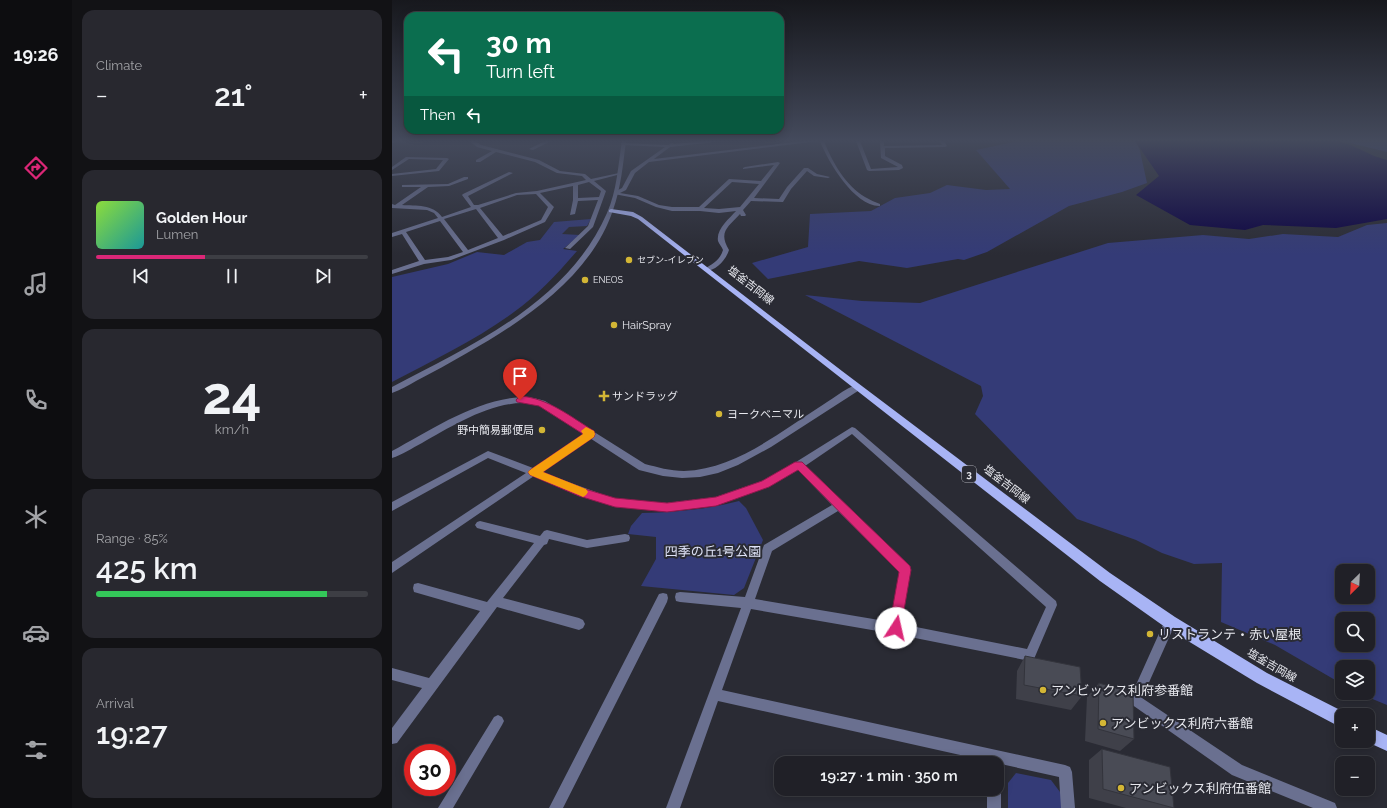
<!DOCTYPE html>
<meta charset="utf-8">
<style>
:root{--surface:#202027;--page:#28282f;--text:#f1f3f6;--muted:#a2a3a7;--line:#3d3e44;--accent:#db2777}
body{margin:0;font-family:Raleway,"Noto Sans JP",sans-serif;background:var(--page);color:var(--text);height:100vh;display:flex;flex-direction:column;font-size:15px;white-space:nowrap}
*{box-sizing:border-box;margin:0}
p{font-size:13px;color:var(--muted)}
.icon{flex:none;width:22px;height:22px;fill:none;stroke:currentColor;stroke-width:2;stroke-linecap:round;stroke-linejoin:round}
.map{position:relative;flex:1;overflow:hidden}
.sheet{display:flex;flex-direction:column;gap:10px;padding:10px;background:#121215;width:320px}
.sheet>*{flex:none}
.hud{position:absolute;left:12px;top:12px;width:380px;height:122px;border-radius:12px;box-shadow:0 2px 10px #0003,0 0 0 1px var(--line);background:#0b6e4f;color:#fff;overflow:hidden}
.needle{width:26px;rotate:204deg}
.buttons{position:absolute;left:943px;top:564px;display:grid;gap:8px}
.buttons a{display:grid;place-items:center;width:40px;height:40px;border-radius:8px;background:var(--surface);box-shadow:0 2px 10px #0003,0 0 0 1px var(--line);font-size:20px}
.speed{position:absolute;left:12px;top:744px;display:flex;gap:8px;font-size:20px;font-weight:700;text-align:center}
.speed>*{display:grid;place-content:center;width:52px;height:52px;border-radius:50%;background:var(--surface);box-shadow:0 2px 10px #0003,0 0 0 1px var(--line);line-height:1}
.speed .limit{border:6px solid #d22;background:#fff;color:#111}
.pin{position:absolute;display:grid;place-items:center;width:34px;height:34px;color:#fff;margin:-41px -17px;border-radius:50% 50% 50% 0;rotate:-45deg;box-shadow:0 0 4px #0007}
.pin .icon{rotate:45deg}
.me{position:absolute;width:44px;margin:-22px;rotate:10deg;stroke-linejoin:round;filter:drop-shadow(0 0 3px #0008)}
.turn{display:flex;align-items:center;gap:14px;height:84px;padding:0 16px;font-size:18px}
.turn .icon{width:52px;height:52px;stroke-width:2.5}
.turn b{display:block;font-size:28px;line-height:34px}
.then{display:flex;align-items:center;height:38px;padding:0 16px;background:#0003;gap:8px;font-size:15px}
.big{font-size:30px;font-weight:600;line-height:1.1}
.sheet .widget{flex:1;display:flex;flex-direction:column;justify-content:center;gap:6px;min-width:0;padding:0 14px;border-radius:12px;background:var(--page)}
.sheet .dial{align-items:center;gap:0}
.dial b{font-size:52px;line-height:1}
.song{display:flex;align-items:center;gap:12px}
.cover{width:48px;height:48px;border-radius:6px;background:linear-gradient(135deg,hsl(90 70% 55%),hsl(180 70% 35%))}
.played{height:4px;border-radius:2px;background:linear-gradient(90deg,var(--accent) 40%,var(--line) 40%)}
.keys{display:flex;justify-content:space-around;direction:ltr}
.heat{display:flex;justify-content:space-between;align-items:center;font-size:22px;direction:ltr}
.charge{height:6px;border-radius:3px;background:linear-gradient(90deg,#34c759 85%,var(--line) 0)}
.trip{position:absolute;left:382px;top:756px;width:230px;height:40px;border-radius:12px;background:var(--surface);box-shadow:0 2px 10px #0003,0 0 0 1px var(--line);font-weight:600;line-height:40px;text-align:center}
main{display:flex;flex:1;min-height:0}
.dock{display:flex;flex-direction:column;width:72px;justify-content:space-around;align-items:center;background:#0d0d10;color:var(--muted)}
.dock .icon{width:28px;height:28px}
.dock .on{color:var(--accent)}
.dock b{font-size:18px;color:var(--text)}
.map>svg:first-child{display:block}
.green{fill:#343b77;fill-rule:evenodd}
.water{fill:#0c0343}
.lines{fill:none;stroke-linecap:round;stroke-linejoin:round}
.minor{fill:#6a7090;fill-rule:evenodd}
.tertiary{fill:#6a7090;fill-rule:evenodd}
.primary{fill:#a8b4f5;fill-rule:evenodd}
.wall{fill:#3f4049}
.building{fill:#494b55;stroke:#33343c}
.route{fill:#db2777;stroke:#8e194d}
.slow{fill:#f59e0b}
.poi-dot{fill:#d3b635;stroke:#2a2b34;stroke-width:1.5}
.labels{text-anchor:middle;stroke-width:4;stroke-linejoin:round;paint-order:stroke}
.far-poi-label{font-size:9px;fill:#e7e8ee;stroke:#2a2b34;text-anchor:start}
.shield{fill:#2a2b34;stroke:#aeafb6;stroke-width:1}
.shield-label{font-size:10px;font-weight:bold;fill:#e7e8ee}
.street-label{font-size:11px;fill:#e7e8ee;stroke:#2a2b34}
.poi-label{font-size:11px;fill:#e7e8ee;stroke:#2a2b34;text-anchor:start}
.near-park-label{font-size:13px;fill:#dee2f7;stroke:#2a2b34}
.near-poi-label{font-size:13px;fill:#e7e8ee;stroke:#2a2b34;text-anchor:start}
</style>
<main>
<nav class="dock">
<b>19:26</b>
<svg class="icon on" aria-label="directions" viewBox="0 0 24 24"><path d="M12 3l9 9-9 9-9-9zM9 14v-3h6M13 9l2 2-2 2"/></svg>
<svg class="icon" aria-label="music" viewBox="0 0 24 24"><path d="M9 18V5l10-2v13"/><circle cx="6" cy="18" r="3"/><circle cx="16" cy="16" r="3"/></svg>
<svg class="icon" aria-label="phone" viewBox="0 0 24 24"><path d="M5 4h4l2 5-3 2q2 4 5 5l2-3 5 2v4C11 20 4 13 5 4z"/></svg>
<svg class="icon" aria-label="climate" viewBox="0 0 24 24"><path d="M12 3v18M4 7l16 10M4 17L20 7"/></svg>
<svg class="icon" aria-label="car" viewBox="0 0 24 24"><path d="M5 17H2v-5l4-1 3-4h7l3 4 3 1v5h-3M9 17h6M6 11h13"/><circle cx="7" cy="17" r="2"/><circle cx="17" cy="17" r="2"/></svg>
<svg class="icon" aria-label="filters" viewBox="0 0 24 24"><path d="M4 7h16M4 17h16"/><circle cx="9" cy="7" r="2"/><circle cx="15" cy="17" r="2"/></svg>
</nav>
<section class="sheet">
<div class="widget"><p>Climate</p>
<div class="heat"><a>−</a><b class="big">21°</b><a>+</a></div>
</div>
<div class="widget">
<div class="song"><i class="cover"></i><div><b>Golden Hour</b><p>Lumen</p></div></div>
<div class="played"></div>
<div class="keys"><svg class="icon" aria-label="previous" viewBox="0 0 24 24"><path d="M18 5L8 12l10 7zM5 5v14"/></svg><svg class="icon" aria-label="pause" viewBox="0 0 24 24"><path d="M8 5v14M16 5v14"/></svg><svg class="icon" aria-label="next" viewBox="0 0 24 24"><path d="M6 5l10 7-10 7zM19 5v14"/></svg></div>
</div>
<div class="widget dial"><b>24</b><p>km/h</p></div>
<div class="widget"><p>Range · 85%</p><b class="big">425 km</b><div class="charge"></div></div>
<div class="widget"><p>Arrival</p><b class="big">19:27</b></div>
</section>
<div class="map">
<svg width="995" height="808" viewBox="0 0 995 808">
<rect width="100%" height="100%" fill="#2a2b34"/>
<path class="green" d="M 626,141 L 744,141 L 748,151 L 755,183 L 730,192 L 677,206 L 595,252 L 572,260 L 566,259 L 515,268 L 467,261 L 376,279 L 360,263 L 416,247 L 418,214 L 479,211 L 503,198 L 538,193 L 555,185 L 594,190 L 618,189 L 584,150 Z
M 950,141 L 995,141 L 995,152 Z
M 199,219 L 195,226 L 177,227 L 170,234 L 188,235 L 171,249 L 185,251 C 166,273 146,295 122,312 C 84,340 41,360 0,382 L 0,277 L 56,264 L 85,252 L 112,255 L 135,242 L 148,240 L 162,222 Z
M 995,223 L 995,705 L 966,693 L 976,693 L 976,667 L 950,667 L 950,684 L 883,645 L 829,622 L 830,563 L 802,564 L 770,553 L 744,540 L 685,519 L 583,414 L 591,396 L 589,386 L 413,295 L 470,301 L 528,303 L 716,243 L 811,235 L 857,239 L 891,234 L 946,237 L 975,225 ZM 950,571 L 976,571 L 976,597 L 950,597 ZM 950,619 L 976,619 L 976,645 L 950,645 Z
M 347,501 L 354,508 L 371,540 L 352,588 L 342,595 L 249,586 L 264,559 L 264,537 L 236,534 L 239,526 L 250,513 C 284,512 313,510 347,501 Z
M 624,773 L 659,780 L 671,796 L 671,808 L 616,808 L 616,783 Z"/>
<path class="water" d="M 743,141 L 945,141 L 961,146 L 982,156 L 995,160 L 995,219 L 944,228 L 871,225 L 853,230 L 798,225 L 744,195 L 767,176 Z"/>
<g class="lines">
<path class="minor" d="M 0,141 L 7,141 L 0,143 Z
M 77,141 L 83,141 L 89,145 L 147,160 L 168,171 L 193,174 L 199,179 L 227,173 L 229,174 L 202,181 L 214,191 L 201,227 L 178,249 L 173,248 L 196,226 L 206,200 L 186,201 L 183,214 L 178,215 L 181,200 L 181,186 L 148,193 L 162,207 L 153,222 L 112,240 L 59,260 L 32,264 L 0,274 L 0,270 L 27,261 L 10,234 L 0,237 L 0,233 L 46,218 L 42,213 L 35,210 L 0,208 L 0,204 L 3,205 L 29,187 L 10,187 L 10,185 L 56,184 L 72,177 L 76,177 L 76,179 L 57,186 L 36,187 L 10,205 C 24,206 41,204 50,217 L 79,207 L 70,195 L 71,194 L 117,172 L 121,173 L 76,196 L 82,205 L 86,205 L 124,193 L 145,191 L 194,180 L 190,176 L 165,173 L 143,162 L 104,152 L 88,162 L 84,162 L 84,160 L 100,151 L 85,147 ZM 197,182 L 209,191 L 207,197 L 186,198 L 186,185 ZM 144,194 L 156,207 L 149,220 L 111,236 L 88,208 L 125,195 ZM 84,209 L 106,238 L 76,250 L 52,219 ZM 48,221 L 71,252 L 56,257 L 33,260 L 14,232 Z
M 153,141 L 159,141 L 141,150 L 137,149 Z
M 313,141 L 332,141 L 278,147 L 262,159 L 411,141 L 427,141 L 257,162 L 243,173 L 234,190 L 228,193 L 246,196 L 267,205 L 280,207 L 307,207 L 337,179 L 369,181 L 382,165 L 351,169 L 351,168 L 353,167 L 386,162 L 388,163 L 362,198 L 387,199 L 395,187 L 412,168 L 416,168 L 425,174 L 438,177 L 436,178 L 422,176 L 415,171 L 399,189 L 391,202 L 359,201 L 351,210 L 354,215 L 353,216 L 349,216 L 348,214 C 336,227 326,232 337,250 C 334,260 323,272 312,271 L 312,269 C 321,264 328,260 331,250 C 330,247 327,244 326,241 C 324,229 337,219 344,211 L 327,213 L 308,211 L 280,211 L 264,207 L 243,198 L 222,194 L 222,192 L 230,188 L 239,171 L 273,147 L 231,145 L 229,144 L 229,143 L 276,145 L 280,143 L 282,144 ZM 340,182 L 367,184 L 348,207 L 327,209 L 312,208 Z
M 428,141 L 432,141 C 440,162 454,186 473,197 C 478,200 483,202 488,204 L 488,206 C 463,207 436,162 428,141 Z
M 464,141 L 468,141 L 479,169 L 506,167 L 489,158 L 488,141 L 492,141 L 492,146 L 550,145 L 547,141 L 552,141 L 555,146 L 553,147 L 493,148 L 493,156 L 510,165 L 511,168 L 507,170 L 477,171 L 475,170 Z
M 14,157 L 55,158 L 57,159 L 47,171 L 0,176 L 0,174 L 44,169 L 51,160 L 17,159 L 0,170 L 0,167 Z
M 460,427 L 463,428 L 664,601 L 665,605 L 642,659 L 638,661 L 503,634 L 359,609 L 330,690 L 673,765 L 678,767 L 680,772 L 683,808 L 669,808 L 667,777 L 326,701 L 288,808 L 274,808 L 349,608 L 288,602 L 284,601 L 283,597 L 284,593 L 288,592 L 353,597 L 372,545 L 440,505 L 406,470 L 376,487 L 324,505 L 275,511 L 223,507 L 188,495 L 142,476 L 0,573 L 0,562 L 134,473 L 96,458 L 0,511 L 0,502 L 96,451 L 141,468 L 198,431 L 201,432 L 202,434 L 201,436 L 149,472 L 223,499 L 275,503 L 324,497 L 370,481 L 404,462 ZM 460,434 L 654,607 L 635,649 L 509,624 L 518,570 L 517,567 L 413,466 ZM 446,511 L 508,572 L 499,622 L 363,599 L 380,551 Z
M 88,521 L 148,536 L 152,531 L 155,530 L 195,540 L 233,534 L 237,535 L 238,538 L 237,541 L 233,542 L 195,548 L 157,539 L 155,544 L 152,545 L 111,598 L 187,618 L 191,620 L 193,624 L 191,628 L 187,630 L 105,607 L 5,743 L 0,744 L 0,728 L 30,688 L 0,680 L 0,668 L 37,678 L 88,611 L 22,592 L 21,588 L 22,584 L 26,583 L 95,602 L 142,543 L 85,528 L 83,525 L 85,522 Z
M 271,593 L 275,594 L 276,598 L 275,602 L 171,808 L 157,808 L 267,594 Z
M 778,616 L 782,618 L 784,622 L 750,698 L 850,765 L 943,803 L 945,808 L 921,808 L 840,775 L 739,704 L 737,700 L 739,696 L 774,618 Z
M 106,715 L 110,717 L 112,721 L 110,725 L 61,808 L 46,808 L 102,717 Z
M 605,783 L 607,784 L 609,789 L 609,808 L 595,808 L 595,789 L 605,789 Z"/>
<path class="tertiary" d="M 230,141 L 234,141 C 231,164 229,188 221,210 C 199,276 133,320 75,353 C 58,363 41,372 24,381 C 17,385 8,390 0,393 L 0,387 C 82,344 176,302 215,213 C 225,191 226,165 230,141 Z
M 466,384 L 470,387 L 469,389 L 379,447 L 346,465 L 326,473 L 308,477 L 290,478 L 271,476 L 247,470 L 147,405 C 109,395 62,425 30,443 C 20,448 10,455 0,458 L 0,451 C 39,430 86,398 132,397 C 139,397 146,399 153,401 L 253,464 C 265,467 278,471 292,471 C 343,469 385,434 426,408 C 438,401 453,388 466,384 Z"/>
<path class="primary" d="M 219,209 L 241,212 L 250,217 L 450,371 L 718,573 L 783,617 L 875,673 L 956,714 L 950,715 L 950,728 L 865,683 L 773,627 L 708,581 L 246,219 L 239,216 L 217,212 L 217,210 Z
M 976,726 L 995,735 L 995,751 L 973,741 L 976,741 Z"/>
</g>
<path class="wall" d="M 633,656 L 690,696 L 679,710 L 624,699 L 625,671 Z
M 707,683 L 742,739 L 728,751 L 693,741 L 695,697 Z
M 710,749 L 782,808 L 734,808 L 697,798 L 697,760 Z"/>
<path class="building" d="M 633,656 L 688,667 L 690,696 L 632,685 Z
M 707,683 L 741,693 L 742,739 L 706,729 Z
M 710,749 L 778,767 L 782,808 L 711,789 Z"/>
<linearGradient id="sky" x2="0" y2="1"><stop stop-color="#17181d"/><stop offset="0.55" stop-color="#444a5c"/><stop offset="1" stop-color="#444a5c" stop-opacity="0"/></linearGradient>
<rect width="995" height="255" fill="url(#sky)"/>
<path class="route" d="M 128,396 C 156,398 179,417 202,431 L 203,434 L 202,437 L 151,472 L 193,489 L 223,498 L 275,503 L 324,497 L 370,481 L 403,462 L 410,462 L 518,566 L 519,570 L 508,633 L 504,635 L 499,633 L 497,628 L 507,572 L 406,470 L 377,487 L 324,506 L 275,512 L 223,507 L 187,496 L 138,475 L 136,472 L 138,470 L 191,434 L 147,406 L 125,402 L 124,400 Z"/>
<path class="slow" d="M 194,427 L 202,431 L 203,434 L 202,437 L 151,472 L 194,489 L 196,492 L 194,495 L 191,497 L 187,495 L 138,475 L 136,472 L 138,470 L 191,434 L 189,431 Z"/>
<g class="poi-dot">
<circle cx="237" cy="260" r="4"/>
<circle cx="193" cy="280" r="4"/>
<circle cx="222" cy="325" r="4"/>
<path d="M210 390h4v4h4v4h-4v4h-4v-4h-4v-4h4z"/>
<circle cx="327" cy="414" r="4"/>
<circle cx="150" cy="430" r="4"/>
<circle cx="758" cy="634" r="4"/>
<circle cx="651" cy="690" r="4"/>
<circle cx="711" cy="723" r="4"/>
<circle cx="729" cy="788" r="4"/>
</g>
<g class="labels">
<g class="far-poi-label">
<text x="245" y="263">セブン-イレブン</text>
<text x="201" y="283">ENEOS</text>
</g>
<rect class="shield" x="570" y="466" width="14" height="16" rx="3"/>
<g class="shield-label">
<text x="577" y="478">3</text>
</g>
<g class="street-label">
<text transform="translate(359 285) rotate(38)" y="4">塩釜吉岡線</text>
<text transform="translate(615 484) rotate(38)" y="4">塩釜吉岡線</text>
<text transform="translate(880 665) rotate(30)" y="4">塩釜吉岡線</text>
</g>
<g class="poi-label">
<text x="230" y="329">HairSpray</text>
<text x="220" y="400">サンドラッグ</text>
<text x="335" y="418">ヨークベニマル</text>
<text x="142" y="434" text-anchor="end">野中簡易郵便局</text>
</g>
<g class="near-park-label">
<text x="321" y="556">四季の丘1号公園</text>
</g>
<g class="near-poi-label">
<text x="766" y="639">リストランテ・赤い屋根</text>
<text x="659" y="695">アンビックス利府参番館</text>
<text x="719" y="728">アンビックス利府六番館</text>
<text x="737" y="793">アンビックス利府伍番館</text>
</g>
</g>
</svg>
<div class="buttons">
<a><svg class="needle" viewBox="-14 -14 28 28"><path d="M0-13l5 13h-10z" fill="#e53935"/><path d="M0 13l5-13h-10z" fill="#a2a3a7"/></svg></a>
<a><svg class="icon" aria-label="search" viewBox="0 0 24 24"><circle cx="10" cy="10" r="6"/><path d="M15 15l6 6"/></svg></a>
<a><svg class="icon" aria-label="layers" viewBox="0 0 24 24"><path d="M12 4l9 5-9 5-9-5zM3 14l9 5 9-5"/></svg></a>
<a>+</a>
<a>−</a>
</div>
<div class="speed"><div class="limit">30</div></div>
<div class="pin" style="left:128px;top:400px;background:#d93025"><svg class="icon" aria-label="arrive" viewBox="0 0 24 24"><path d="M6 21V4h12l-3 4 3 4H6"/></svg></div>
<svg class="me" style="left:504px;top:628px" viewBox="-20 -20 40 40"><circle r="19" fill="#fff"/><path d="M0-13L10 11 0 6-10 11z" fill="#db2777"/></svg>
<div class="trip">19:27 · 1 min · 350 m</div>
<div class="hud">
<div class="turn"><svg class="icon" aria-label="left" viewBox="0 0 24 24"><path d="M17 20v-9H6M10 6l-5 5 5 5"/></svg><div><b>30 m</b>Turn left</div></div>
<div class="then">Then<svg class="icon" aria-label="left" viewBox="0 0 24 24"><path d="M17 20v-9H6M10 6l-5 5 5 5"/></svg></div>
</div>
</div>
</main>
